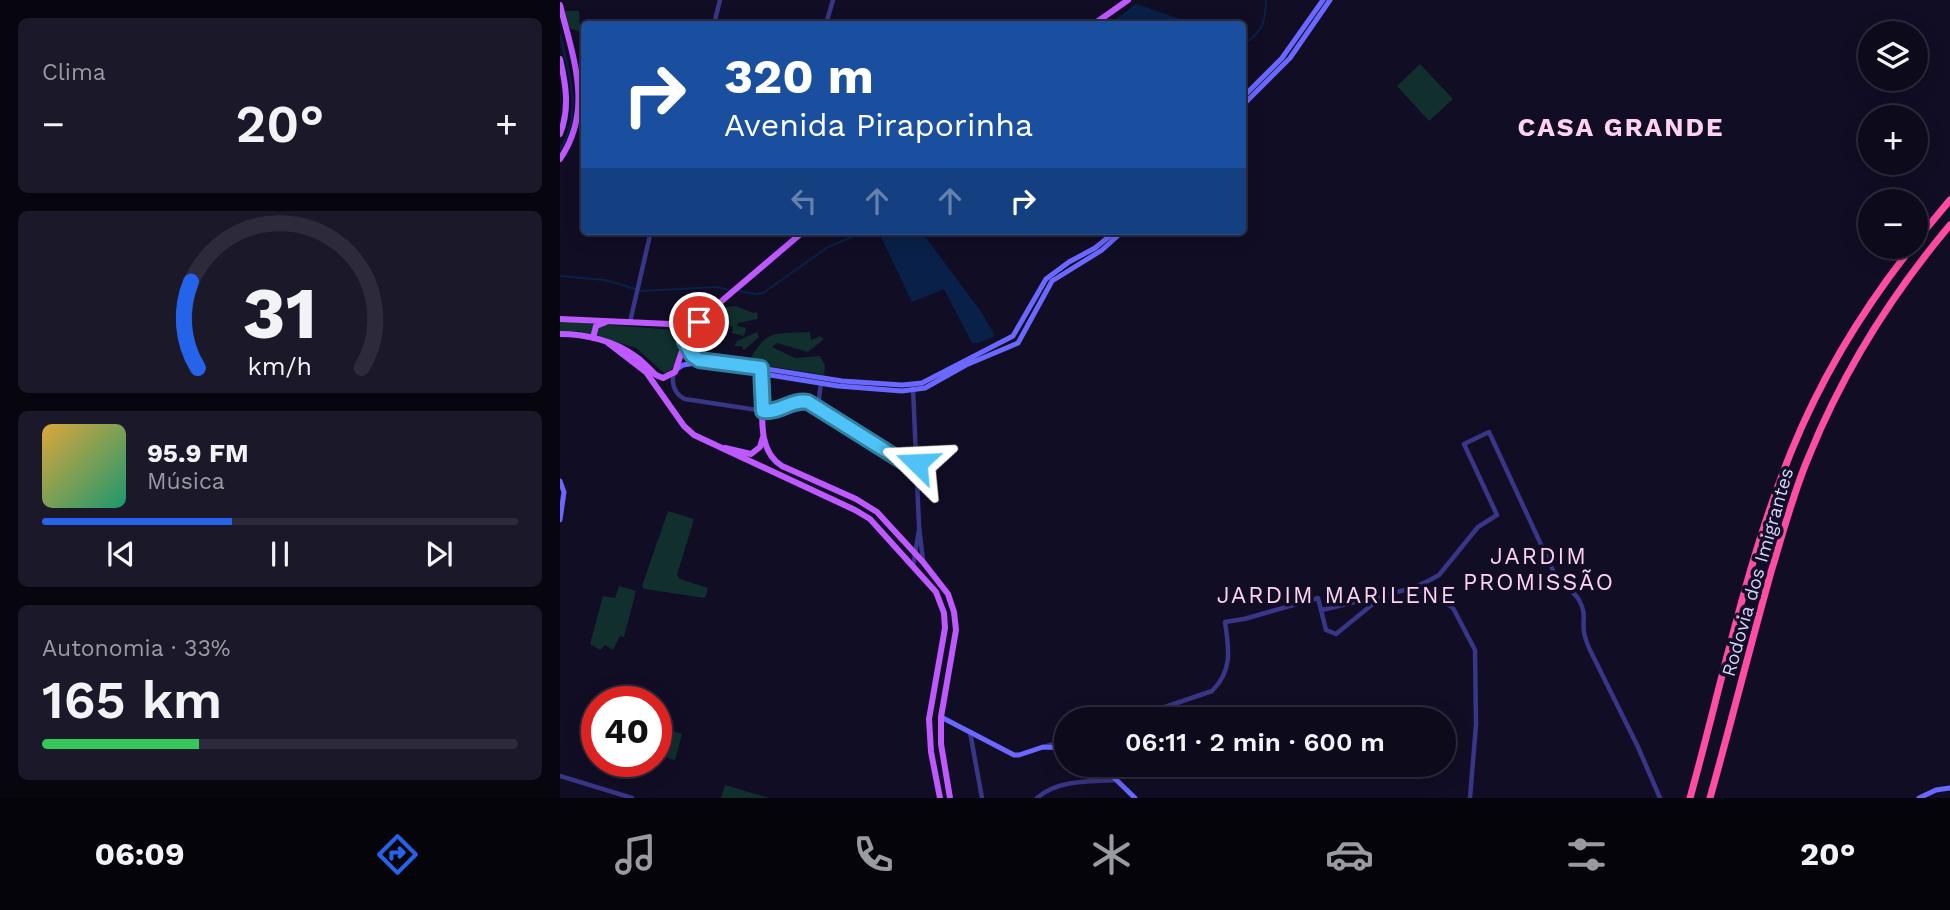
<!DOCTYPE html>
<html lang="pt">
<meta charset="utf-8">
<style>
:root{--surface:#0d0a1c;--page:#1b1829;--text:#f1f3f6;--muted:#9a9aa3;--line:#2d2b3b;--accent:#2563eb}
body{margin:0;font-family:"Work Sans",sans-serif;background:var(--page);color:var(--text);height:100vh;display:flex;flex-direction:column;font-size:26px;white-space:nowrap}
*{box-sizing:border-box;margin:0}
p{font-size:23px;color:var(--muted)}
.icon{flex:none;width:38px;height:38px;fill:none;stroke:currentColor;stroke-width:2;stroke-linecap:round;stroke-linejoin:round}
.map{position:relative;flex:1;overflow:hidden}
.sheet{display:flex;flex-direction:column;gap:18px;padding:18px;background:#07060f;width:560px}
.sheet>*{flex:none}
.banner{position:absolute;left:21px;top:21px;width:665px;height:214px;border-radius:7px;box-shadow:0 4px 18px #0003,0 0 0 2px var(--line);background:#1a4fa0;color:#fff;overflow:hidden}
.buttons{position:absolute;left:1298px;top:21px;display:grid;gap:14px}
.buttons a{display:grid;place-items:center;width:70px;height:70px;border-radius:50%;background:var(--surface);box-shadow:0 4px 18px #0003,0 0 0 2px var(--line);font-size:35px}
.speed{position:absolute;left:21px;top:686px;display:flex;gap:14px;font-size:35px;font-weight:700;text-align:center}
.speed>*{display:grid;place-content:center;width:91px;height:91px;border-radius:50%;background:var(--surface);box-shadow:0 4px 18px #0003,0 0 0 2px var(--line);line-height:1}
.speed .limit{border:10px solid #d22;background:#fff;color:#111}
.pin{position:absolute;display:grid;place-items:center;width:60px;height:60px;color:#fff;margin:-30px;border:4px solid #fff;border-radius:50%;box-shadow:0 2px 7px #0007}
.me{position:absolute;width:77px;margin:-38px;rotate:291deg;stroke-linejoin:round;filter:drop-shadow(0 0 5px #0008)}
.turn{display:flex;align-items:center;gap:24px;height:147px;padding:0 28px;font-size:32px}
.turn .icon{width:91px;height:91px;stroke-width:2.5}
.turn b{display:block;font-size:49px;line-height:60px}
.lanes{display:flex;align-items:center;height:66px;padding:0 28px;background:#0003;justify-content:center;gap:35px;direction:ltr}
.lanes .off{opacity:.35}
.big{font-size:52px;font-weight:600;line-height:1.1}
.sheet .card{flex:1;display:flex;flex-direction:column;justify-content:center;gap:10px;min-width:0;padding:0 24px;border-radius:10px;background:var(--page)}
.sheet .dial{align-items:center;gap:0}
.dial svg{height:182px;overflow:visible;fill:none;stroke:var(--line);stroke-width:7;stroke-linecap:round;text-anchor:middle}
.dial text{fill:var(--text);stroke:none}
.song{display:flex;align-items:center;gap:21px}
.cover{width:84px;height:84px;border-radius:10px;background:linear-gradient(135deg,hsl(40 70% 55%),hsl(160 70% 35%))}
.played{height:7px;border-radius:4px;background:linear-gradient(90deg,var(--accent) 40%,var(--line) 40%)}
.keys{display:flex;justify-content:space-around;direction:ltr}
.heat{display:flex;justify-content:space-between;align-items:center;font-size:38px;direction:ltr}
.charge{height:10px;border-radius:5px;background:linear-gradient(90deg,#34c759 33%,var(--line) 0)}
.trip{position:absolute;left:494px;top:707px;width:402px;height:70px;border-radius:35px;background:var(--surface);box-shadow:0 4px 18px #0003,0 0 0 2px var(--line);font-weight:600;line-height:70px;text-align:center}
.dock{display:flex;height:112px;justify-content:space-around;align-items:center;background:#05040b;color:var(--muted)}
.dock .icon{width:49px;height:49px}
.dock .active{color:var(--accent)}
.dock b{font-size:32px;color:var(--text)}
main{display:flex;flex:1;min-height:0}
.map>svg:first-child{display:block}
.green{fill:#102f2d}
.water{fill:#092148}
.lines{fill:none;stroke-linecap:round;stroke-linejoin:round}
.stream{stroke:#092148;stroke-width:2}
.tertiary{stroke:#383686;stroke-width:4.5}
.secondary{stroke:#6a68ff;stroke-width:5}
.primary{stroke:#be58ff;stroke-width:6}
.motorway{stroke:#ff4ca4;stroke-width:7}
.route-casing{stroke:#337fa1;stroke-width:18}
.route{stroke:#4fc3f7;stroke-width:12}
.labels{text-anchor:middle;stroke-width:7;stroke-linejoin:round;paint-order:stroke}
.street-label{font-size:19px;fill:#d6d1ff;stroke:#110d25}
.quarter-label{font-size:23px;letter-spacing:2px;fill:#ffd3f0;stroke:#110d25}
.district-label{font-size:26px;font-weight:bold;letter-spacing:2px;fill:#ffd3f0;stroke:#110d25}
</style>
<main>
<section class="sheet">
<div class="card"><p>Clima</p>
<div class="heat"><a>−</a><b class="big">20°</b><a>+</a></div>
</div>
<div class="card dial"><svg viewBox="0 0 100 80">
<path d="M14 69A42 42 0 1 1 86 69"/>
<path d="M14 69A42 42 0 0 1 11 31" stroke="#2563eb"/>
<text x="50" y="56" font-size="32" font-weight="700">31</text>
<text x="50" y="72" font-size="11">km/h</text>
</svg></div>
<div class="card">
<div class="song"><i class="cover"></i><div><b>95.9 FM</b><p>Música</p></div></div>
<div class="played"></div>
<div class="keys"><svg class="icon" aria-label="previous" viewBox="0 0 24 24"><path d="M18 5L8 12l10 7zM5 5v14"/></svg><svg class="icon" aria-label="pause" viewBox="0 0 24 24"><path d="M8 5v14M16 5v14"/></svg><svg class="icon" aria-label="next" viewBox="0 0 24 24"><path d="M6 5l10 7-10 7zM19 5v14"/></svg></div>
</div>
<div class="card"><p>Autonomia · 33%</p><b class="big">165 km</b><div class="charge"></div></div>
</section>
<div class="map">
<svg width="1390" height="798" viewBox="0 0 1390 798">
<rect width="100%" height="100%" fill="#110d25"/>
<path class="green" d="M 5,11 L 19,11 L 20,32 L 9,28 Z
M 860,64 L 893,99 L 869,121 L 837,86 Z
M 176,306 L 193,313 L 197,312 L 198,319 L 178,323 L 177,326 L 186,328 L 184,336 L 172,333 L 173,327 C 162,324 154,326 144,330 L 143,319 L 156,308 Z
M 0,321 L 114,330 L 121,340 L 115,365 L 108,373 L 104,373 L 76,348 L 19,331 L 0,332 Z
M 197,332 L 199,337 L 184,350 L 181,346 L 174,346 L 177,341 Z
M 250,332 L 251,340 L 260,336 L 264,339 L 248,352 L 217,343 L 212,347 L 235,358 L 260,356 L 265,366 L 264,375 L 202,365 L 190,360 C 206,328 218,334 250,332 Z
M 108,511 L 134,519 L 117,575 L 120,579 L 148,588 L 145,598 L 84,589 L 82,586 Z
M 59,586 L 76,591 L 64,637 L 60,636 L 53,650 L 45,645 L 40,650 L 30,644 L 43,596 L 55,598 Z
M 112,731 L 122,734 L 115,760 L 104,757 Z
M 165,785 L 209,798 L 161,798 Z"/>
<path class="water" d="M 576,4 L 582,6 L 635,24 L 549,24 Z
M 322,231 L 361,231 L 422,313 L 435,336 L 418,343 L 412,343 L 384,289 L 352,302 L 319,233 Z"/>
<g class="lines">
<path class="stream" d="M 0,35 C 9,72 23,115 0,149
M 682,46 C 703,30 705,26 706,0
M 0,276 L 45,280 L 82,291 L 157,287 L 169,290
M 179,291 L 195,294 L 203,293 L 268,247 L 306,231"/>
<path class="tertiary" d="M 154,24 L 160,0
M 266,24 L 273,0
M 70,322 L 91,231
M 114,372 C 111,383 114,394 125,399 L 210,412 L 235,401 L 248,402 L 342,461 L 356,473
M 353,388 L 359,526 L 363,561
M 258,406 L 261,383
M 353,566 L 359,530
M 854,588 L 880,599 L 893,608 L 915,650 L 916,725 L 910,798
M 762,610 L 853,588 L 870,580 L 879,575 L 918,527 L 937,515 L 904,444 L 929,432 L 996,577 C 1002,586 1013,589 1019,600 C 1027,614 1022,620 1024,632 C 1025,638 1027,643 1029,648 L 1078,747 L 1100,798
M 570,719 L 652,691 C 673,670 669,649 665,622 L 684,619 L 758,598 L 766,630 L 776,634 L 824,595
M 410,732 L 422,798
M 487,746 L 506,740
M 0,776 L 72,798
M 477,798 C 498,779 530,782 556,780"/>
<path class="secondary" d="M 682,98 L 722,58 L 763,0
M 682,106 L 730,58 L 770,0
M 201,368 L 282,381 L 342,385 L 362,383 L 453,336 L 486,279 L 509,262 L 535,248 L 556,231
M 117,369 L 123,365 L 136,363 L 278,386 L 342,391 L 365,388 L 406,365 L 458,343 L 492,281 L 542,250 L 563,231
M 0,481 L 4,492 L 0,520
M 381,717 L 454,755 L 459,755 L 483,747 L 506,748
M 541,765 L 575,798
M 1359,798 L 1376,790 L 1390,788"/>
<path class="primary" d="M 0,5 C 13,57 34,110 0,159
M 534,24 L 568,0
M 0,59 C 6,85 10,109 0,134
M 0,319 L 110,324 L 128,323 L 139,318
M 110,324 L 121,333 L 135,358 L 201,368 C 207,398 191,447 222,466 L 296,499 L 317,512 L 363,562 L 388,594 L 394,612 L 396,630 L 381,717 L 381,744 L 390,798
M 0,334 C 25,334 55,341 75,356 C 83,361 89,369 96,375 L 103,378 L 115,372 L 125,342 L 144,316 L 244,231
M 33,338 L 36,326 L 46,322
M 47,342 L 86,372 L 124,426 L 134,435 L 295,510 L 310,519 L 376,592 L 384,613 L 385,628 L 369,719 L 371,752 L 380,798
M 165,448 L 191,454 L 200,447 L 203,437"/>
<path class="motorway" d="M 1356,241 L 1390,200
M 1130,798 C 1162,683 1186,563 1231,452 C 1261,378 1303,309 1352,247
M 1150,798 C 1171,723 1190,647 1211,572 C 1223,533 1233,493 1249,456 C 1283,372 1332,294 1390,225"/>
</g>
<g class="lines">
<g class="route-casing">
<path id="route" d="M 139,322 L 125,342 L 132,355 L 139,360 L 201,368 L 203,411 C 220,413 231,399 248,402 L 342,461 L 357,463"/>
</g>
<use href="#route" class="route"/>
</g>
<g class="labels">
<g class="street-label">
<text transform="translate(1197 572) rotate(-74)" y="7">Rodovia dos Imigrantes</text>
</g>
<g class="quarter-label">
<text x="979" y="564">JARDIM<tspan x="979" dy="26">PROMISSÃO</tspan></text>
<text x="777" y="603">JARDIM MARILENE</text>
</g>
<g class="district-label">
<text x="1061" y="136">CASA GRANDE</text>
</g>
</g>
</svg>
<div class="buttons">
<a><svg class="icon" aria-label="layers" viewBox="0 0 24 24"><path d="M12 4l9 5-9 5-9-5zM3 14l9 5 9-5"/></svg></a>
<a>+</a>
<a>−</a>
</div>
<div class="speed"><div class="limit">40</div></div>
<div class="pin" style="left:139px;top:322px;background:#d93025"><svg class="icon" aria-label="arrive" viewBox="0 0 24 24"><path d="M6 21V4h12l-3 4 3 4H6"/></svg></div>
<svg class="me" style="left:357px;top:463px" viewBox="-20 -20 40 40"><path d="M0-17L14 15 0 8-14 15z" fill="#4fc3f7" stroke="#fff" stroke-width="4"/></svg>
<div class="trip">06:11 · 2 min · 600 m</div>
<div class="banner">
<div class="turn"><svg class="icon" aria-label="right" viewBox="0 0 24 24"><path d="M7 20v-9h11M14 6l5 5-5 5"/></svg><div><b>320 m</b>Avenida Piraporinha</div></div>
<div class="lanes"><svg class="icon off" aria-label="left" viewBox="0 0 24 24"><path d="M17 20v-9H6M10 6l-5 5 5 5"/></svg><svg class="icon off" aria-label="ahead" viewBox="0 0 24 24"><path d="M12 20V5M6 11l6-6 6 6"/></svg><svg class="icon off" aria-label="ahead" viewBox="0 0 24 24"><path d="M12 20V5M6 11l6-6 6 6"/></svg><svg class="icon" aria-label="right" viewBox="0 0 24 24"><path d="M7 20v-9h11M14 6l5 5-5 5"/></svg></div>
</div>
</div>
</main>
<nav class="dock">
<b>06:09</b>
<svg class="icon active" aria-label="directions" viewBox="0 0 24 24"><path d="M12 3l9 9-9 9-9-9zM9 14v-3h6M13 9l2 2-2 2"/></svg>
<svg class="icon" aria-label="music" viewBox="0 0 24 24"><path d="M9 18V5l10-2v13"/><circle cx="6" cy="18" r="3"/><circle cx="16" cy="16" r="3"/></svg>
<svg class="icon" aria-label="phone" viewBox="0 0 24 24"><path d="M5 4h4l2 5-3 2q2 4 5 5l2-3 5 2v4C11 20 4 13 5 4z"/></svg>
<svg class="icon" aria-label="climate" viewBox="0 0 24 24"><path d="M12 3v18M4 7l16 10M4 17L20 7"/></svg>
<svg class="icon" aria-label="car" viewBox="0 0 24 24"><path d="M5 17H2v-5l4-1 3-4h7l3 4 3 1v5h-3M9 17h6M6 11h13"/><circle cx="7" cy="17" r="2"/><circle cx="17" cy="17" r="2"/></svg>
<svg class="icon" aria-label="filters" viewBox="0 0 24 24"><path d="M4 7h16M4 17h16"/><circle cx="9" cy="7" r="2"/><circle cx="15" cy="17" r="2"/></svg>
<b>20°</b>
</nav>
